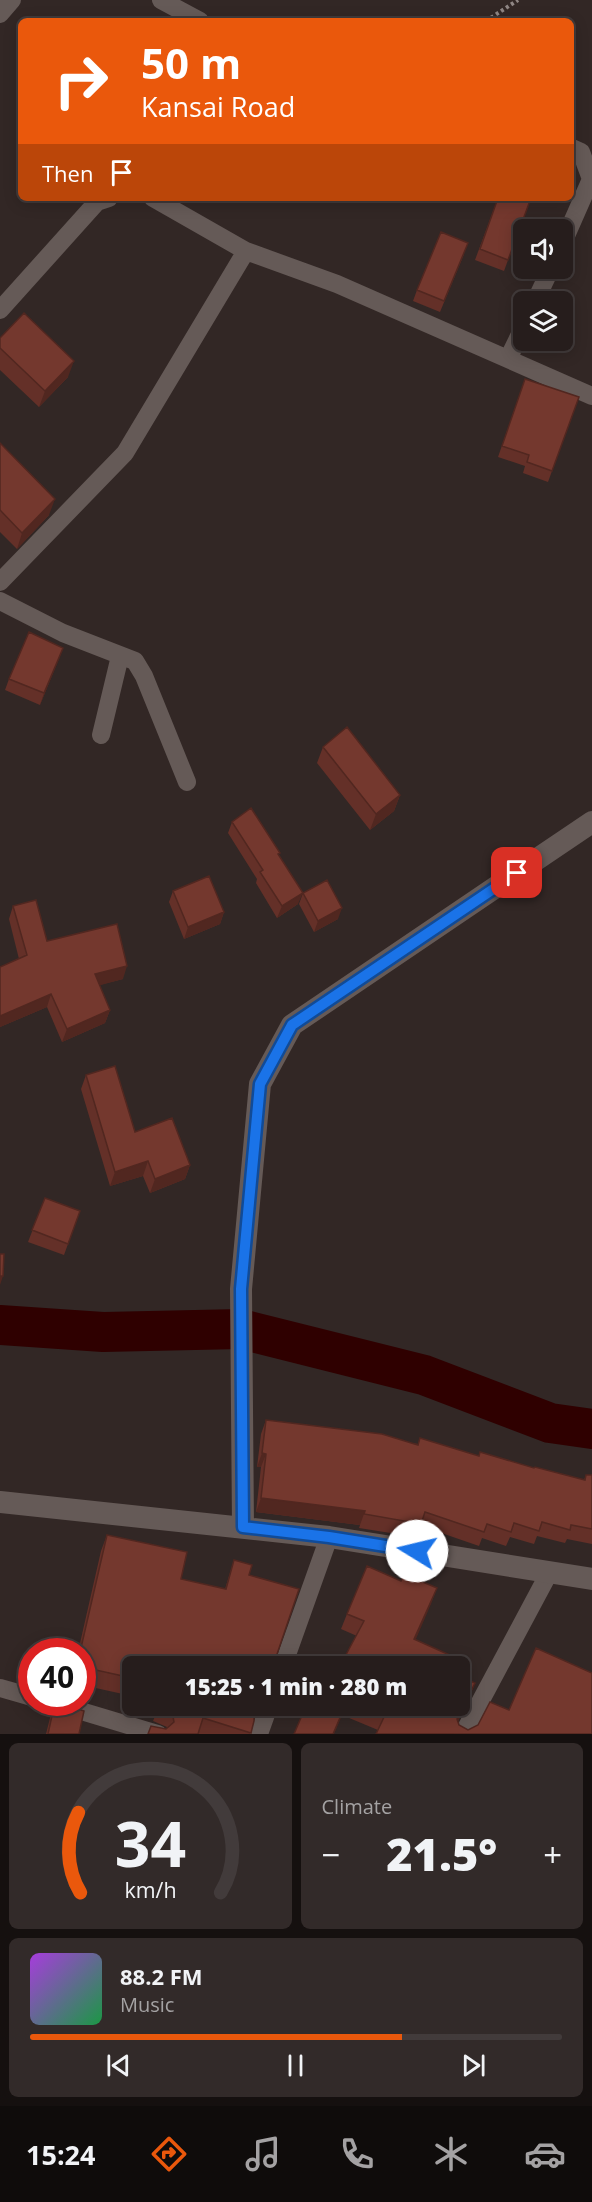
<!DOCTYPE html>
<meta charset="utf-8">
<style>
:root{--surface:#261d1c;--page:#322a29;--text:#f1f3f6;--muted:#a4a2a3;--line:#423b3b;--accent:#ea580c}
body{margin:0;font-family:"Open Sans",sans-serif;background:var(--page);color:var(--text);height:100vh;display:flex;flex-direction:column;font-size:22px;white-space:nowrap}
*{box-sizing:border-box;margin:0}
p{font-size:20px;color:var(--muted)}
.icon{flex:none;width:33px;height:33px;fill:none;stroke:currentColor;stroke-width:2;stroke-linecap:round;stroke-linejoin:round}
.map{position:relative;height:1734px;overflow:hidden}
.drawer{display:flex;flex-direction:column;gap:9px;padding:9px;background:#15100f;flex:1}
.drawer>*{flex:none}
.top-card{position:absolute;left:18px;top:18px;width:556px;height:183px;border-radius:9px;box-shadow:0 3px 15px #0003,0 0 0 2px var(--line);background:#ea580c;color:#fff;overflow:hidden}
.controls{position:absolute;left:513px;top:219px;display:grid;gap:12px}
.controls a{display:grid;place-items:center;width:60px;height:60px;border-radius:9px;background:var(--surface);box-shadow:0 3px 15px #0003,0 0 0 2px var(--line);font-size:30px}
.speed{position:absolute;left:18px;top:1638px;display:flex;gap:12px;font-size:30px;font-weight:700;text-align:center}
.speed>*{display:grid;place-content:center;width:78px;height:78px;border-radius:50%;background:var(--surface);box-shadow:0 3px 15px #0003,0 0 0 2px var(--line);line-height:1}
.speed .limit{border:9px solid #d22;background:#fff;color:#111}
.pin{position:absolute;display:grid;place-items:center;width:51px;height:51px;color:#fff;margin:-26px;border-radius:12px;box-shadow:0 3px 9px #0006}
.me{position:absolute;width:66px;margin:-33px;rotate:279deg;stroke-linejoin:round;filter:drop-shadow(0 0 4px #0008)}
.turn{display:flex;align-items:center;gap:21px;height:126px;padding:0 24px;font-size:27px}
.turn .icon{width:78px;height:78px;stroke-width:2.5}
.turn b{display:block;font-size:42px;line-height:51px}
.then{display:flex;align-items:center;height:57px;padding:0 24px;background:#0003;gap:12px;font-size:22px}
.big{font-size:45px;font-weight:800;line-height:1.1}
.drawer .widget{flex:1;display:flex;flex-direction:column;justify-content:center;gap:9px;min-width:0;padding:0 21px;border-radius:9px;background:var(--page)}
.drawer .dial{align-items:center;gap:0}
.dial svg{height:156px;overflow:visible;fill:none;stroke:var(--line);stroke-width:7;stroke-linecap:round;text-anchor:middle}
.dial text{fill:var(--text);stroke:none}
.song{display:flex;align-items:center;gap:18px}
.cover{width:72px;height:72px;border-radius:9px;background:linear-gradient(135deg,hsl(280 70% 55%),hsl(140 70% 35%))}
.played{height:6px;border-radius:3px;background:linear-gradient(90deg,var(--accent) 70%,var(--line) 70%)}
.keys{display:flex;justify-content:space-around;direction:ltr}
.heat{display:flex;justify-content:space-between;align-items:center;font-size:33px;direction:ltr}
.drawer .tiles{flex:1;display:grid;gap:9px;grid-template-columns:1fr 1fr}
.widget:last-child{grid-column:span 2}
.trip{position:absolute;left:122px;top:1656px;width:348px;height:60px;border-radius:9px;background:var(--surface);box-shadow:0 3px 15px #0003,0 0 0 2px var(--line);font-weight:800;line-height:60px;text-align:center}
.tabs{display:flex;height:96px;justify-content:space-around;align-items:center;background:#0f0c0b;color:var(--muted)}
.tabs .icon{width:42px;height:42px}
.tabs .current{color:var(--accent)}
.tabs b{font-size:27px;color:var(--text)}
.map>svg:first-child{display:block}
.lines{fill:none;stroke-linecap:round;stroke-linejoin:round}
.river{stroke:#2f0000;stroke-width:40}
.path{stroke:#8f8684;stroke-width:4;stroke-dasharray:3 3;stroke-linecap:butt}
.minor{stroke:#655a57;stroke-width:18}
.tertiary{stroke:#655a57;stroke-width:22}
.wall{fill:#643028}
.shaded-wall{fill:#512720}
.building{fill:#74382e;stroke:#512720;stroke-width:1.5}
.route-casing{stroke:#114b97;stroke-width:15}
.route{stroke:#1a73e8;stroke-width:10}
</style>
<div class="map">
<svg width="592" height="1734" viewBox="0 0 592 1734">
<rect width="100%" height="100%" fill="#322725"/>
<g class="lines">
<path class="river" d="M 0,1325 L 103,1332 L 241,1329 L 424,1375 L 550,1423 L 592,1429"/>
<path class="path" d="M 486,21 L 518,0"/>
<path class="minor" d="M 161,0 L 200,21
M 0,14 L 12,0
M 153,198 L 246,251 L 337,284 L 592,396
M 562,245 L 591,179 L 581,152 L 572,148
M 535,302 L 551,268
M 0,310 L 97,202 L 109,198
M 508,359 L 524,326
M 0,582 L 125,453 L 246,251
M 0,601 L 63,633 L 135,661 L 144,676 L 187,782
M 101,735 L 120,656
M 283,1666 L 329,1537
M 0,1688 L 32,1697
M 51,1702 L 158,1734
M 259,1734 L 269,1706
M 463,1734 L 549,1573"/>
<path class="tertiary" d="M 0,1502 L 329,1537 L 592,1579
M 243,1527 L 241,1289 L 260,1084 L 292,1025 L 592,822"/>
</g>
<path class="wall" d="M 498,198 L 531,198 L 504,271 L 475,260 Z
M 464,254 L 440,312 L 413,301 L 417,290 Z
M 0,338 L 68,377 L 39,407 L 0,370 Z
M 525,379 L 579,397 L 548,482 L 523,473 L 525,466 L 498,457 Z
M 0,443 L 49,515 L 17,549 L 0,532 Z
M 63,648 L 40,705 L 5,690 L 9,679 Z
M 323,747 L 400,795 L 394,811 L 370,830 L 317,763 Z
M 232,822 L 279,855 L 298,904 L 277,918 L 256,883 L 257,879 L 228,833 Z
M 173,891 L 224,912 L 220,924 L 184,939 L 169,902 Z
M 303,893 L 338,919 L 314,932 L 299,904 Z
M 13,906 L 47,941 L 123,979 L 99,985 L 110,1010 L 105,1023 L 62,1042 L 47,1007 L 0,1027 L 0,967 L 19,959 L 9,919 Z
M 86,1075 L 135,1132 L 190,1165 L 185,1179 L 150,1193 L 143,1176 L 110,1186 L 81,1089 Z
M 45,1198 L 80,1211 L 64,1255 L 28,1242 Z
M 266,1420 L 418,1444 L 479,1456 L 584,1480 L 586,1475 L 592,1475 L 592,1544 L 567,1539 L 565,1543 L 537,1536 L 534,1544 L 510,1537 L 506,1546 L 482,1538 L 479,1546 L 421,1526 L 416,1537 L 359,1528 L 360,1525 L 256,1512 L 261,1467 L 257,1467 L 261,1434 Z
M 107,1535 L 181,1579 L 225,1589 L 234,1560 L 249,1575 L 132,1666 L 132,1706 L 258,1706 L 254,1716 L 254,1721 L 250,1734 L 148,1734 L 166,1729 L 167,1727 L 153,1721 L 156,1714 L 129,1707 L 132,1696 L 82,1685 L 82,1652 L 78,1652 L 101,1551 Z
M 401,1581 L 437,1588 L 415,1640 L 357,1636 L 341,1629 L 347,1614 Z
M 475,1683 L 469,1698 L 458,1721 L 459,1725 L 468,1730 L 509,1710 L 592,1734 L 378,1730 L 342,1715 L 306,1706 L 459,1706 Z
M 55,1702 L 79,1734 L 46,1734 L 51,1714 Z"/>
<path class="shaded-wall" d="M 74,361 L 68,377 L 39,407 L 45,391 Z
M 55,499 L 49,515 L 17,549 L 22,533 Z
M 63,648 L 59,659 L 40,705 L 44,693 Z
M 400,795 L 394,811 L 370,830 L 376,814 Z
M 303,893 L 298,904 L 277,918 L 282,906 Z
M 342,908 L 338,919 L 314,932 L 318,921 Z
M 224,912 L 220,924 L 184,939 L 188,927 Z
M 127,966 L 123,979 L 90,988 L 95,974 Z
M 51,994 L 47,1007 L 0,1027 L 0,1016 Z
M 110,1010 L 105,1023 L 62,1042 L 67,1029 Z
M 148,1161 L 143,1176 L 110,1186 L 115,1172 Z
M 190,1165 L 185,1179 L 150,1193 L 155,1179 Z
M 0,1276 L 3,1276 L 0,1285 Z
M 262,1453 L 266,1454 L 261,1467 L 257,1467 Z
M 261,1498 L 365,1511 L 360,1525 L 256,1512 Z
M 437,1588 L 431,1604 L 409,1655 L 414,1639 Z
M 475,1683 L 469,1698 L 452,1734 L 457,1719 Z
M 346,1706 L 334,1734 L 333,1734 Z"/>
<path class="building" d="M 498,198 L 531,198 L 508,260 L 480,249 Z
M 441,232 L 468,243 L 444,301 L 417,290 Z
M 24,313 L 74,361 L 45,391 L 0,348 L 0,338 Z
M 525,379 L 579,397 L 552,471 L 527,462 L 529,455 L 502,446 Z
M 0,443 L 55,499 L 22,533 L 0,510 Z
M 29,632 L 63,648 L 44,693 L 9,679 Z
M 347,727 L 400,795 L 376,814 L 323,747 Z
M 251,808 L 280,853 L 278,854 L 303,893 L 282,906 L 260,872 L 263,870 L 232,822 Z
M 209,876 L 224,912 L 188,927 L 173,891 Z
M 327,880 L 342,908 L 318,921 L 303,893 Z
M 36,900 L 47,941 L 117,924 L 127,966 L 95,974 L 110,1010 L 67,1029 L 51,994 L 0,1016 L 0,967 L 27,955 L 13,906 Z
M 115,1066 L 135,1132 L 172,1118 L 190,1165 L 155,1179 L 148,1161 L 115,1172 L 86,1075 Z
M 45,1198 L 80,1211 L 68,1244 L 32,1230 Z
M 0,1254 L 4,1254 L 3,1276 L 0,1276 Z
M 266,1420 L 382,1434 L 418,1445 L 420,1438 L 479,1456 L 480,1452 L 534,1468 L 535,1467 L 585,1480 L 586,1475 L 592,1475 L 592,1529 L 571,1525 L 570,1530 L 542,1522 L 539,1531 L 514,1523 L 511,1532 L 487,1524 L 484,1532 L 425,1512 L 421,1524 L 364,1514 L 365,1511 L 261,1498 L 266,1454 L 262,1453 Z
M 107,1535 L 187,1552 L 181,1579 L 226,1589 L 234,1560 L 252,1565 L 249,1575 L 299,1589 L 273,1666 L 132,1666 L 132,1678 L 82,1667 L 82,1652 L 80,1652 Z
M 367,1566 L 401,1581 L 404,1574 L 437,1588 L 414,1639 L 454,1657 L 450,1666 L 340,1666 L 364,1621 L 347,1614 Z
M 536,1648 L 592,1673 L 592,1734 L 376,1734 L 385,1715 L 362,1706 L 459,1706 L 459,1676 L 475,1683 L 457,1719 L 459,1725 L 468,1730 L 478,1725 L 490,1702 L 509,1710 Z
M 55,1702 L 84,1711 L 79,1734 L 48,1734 Z
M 161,1706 L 258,1706 L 254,1714 L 254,1721 L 251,1733 L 203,1718 L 198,1734 L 148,1734 L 151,1726 L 166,1729 L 174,1722 L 172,1711 Z
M 306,1706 L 345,1706 L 333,1734 L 294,1734 Z"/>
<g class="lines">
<g class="route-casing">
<path id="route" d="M 417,1551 L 329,1537 L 243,1527 L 241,1289 L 260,1084 L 292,1025 L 517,873"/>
</g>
<use href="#route" class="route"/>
</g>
</svg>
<div class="controls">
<a><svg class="icon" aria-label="sound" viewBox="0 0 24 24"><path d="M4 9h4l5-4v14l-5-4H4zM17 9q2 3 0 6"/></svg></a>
<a><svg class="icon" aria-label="layers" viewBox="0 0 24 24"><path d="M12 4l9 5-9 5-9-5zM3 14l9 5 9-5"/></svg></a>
</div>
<div class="speed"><div class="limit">40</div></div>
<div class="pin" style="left:517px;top:873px;background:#d93025"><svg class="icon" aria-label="arrive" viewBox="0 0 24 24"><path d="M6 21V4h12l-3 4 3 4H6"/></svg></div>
<svg class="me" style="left:417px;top:1551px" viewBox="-20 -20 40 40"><circle r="19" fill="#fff"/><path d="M0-13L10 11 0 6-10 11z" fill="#1a73e8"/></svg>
<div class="trip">15:25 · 1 min · 280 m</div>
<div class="top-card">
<div class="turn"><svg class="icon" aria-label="right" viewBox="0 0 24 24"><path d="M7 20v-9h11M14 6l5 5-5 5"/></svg><div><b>50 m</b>Kansai Road</div></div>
<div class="then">Then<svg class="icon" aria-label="arrive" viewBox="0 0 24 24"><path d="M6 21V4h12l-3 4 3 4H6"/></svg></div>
</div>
</div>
<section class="drawer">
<div class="tiles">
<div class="widget dial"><svg viewBox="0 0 100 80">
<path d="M14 69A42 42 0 1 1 86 69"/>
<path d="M14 69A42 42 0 0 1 13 28" stroke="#ea580c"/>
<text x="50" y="56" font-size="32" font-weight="700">34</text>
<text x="50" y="72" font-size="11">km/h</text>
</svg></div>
<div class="widget"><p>Climate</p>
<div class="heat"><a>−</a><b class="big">21.5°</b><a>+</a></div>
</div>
<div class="widget">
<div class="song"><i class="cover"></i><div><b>88.2 FM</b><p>Music</p></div></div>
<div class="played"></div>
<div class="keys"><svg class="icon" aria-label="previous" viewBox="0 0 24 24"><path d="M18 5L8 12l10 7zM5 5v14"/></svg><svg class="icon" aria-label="pause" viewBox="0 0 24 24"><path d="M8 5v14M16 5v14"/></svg><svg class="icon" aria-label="next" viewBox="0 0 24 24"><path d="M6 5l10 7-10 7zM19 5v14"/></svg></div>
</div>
</div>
</section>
<nav class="tabs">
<b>15:24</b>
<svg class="icon current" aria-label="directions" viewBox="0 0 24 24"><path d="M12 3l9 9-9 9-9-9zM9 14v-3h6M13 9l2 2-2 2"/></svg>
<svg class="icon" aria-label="music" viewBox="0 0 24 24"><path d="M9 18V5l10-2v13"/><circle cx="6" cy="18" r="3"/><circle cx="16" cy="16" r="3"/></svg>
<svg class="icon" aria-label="phone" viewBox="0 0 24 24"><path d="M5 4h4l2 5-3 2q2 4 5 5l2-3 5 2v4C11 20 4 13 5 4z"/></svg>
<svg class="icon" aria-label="climate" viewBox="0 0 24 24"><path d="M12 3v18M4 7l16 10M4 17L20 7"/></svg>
<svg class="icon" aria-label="car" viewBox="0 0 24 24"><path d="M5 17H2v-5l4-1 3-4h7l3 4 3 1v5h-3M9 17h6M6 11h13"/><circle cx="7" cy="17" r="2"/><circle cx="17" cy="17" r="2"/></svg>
</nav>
